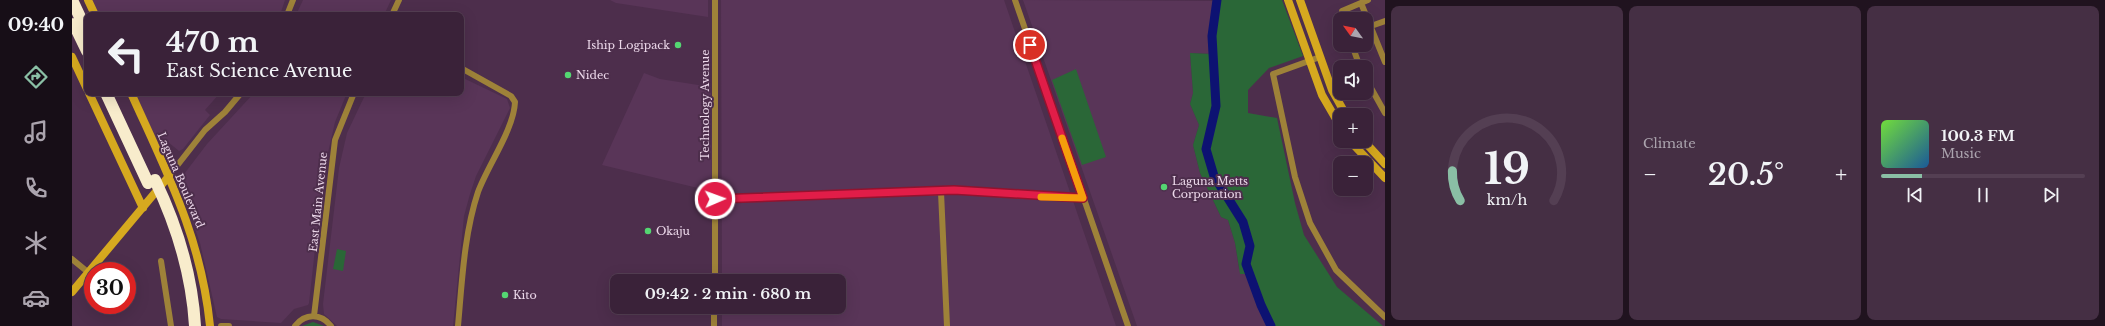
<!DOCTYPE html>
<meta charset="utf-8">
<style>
:root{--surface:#3a2239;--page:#452f44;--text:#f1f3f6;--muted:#aba4ae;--line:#543f53;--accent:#8abfa5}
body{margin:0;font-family:"Libre Baskerville",serif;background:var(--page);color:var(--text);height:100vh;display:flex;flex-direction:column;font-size:15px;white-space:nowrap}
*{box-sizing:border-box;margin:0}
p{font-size:13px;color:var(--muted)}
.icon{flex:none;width:22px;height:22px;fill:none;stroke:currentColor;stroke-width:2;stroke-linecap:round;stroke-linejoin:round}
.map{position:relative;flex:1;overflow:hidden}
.panel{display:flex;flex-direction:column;gap:6px;padding:6px;background:#20131f;width:720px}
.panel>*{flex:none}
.guide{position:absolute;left:12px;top:12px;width:380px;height:84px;border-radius:8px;box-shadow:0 4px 16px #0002,0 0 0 1px var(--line);background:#3a2239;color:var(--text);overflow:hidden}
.needle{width:26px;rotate:303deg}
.fabs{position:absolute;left:1261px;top:12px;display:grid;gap:8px}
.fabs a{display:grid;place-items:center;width:40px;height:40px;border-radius:8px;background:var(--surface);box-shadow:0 4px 16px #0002,0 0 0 1px var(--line);font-size:20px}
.speed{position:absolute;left:12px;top:262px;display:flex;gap:8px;font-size:20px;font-weight:700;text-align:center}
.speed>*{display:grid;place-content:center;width:52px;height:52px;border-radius:50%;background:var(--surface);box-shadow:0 4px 16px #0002,0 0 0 1px var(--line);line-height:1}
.speed .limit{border:6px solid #d22;background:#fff;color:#111}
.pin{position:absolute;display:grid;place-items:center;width:34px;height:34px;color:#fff;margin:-17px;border:2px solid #fff;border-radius:50%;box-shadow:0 1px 4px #0007}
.me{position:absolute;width:44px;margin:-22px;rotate:88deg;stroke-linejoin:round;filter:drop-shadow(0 0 3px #0008)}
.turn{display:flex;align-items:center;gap:14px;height:84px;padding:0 16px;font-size:18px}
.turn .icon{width:52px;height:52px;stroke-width:2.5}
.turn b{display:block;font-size:28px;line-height:34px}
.big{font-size:30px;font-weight:600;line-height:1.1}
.panel .card{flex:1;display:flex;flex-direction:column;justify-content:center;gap:6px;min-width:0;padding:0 14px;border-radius:8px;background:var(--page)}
.panel .dial{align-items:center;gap:0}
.dial svg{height:104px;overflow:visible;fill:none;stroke:var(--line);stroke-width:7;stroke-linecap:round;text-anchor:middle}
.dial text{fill:var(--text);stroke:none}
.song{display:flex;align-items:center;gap:12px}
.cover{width:48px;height:48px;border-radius:6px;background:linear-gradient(135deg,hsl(100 70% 55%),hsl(210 70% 35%))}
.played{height:4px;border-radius:2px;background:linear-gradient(90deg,var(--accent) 20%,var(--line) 20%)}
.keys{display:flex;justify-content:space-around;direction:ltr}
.heat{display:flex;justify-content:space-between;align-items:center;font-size:22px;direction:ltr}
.panel .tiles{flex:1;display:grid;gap:6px;grid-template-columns:repeat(3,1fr)}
.trip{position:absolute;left:538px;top:274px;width:236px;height:40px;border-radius:8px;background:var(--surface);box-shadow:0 4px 16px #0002,0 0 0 1px var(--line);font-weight:600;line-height:40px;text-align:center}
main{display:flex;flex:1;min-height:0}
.tabs{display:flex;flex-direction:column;width:72px;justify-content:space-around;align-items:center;background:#170e17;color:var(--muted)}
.tabs .icon{width:28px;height:28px}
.tabs .selected{color:var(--accent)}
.tabs b{font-size:18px;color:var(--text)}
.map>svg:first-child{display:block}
.built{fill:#593558}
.green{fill:#2a6737}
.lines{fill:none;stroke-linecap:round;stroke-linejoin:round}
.river{stroke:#0d1272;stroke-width:9}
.street{stroke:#9e8239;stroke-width:6}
.secondary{stroke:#d6a91f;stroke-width:8}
.highway{stroke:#f8eccc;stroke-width:12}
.highway-bridge{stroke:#f8eccc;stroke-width:12}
.route-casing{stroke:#92132f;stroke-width:10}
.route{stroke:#e11d48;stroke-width:7}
.slow{stroke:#f59e0b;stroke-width:7}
.poi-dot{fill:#54d672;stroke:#4d2e4c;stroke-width:1.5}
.labels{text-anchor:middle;stroke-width:4;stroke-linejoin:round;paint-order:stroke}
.poi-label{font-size:11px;fill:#ecd8ea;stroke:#4d2e4c;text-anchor:start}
.street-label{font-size:11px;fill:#ecd8ea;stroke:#4d2e4c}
</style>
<main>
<nav class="tabs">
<b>09:40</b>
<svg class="icon selected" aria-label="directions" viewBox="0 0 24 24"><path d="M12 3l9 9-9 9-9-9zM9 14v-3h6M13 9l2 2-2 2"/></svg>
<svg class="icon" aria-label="music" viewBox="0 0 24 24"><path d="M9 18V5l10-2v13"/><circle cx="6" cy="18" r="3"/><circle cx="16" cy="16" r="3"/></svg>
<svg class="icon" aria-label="phone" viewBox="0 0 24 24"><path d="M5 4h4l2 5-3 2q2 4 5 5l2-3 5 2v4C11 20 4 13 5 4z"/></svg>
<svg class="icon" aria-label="climate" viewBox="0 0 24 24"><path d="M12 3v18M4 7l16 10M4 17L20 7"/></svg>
<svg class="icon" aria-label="car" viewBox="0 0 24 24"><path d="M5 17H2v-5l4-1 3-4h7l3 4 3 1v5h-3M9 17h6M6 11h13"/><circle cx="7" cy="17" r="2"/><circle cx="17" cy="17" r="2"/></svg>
</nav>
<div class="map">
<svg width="1313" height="326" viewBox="0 0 1313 326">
<rect width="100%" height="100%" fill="#4d2e4c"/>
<path class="built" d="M 20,0 L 213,0 L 208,15 L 27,15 Z
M 231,0 L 319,0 L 312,15 L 224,15 Z
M 538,0 L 636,0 L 636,17 L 544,3 Z
M 649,0 L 932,0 L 1044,326 L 650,326 L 650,307 L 767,307 L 767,281 L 650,281 Z
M 951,0 L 1145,1 L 1140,36 L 1141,54 L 1118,53 L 1121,93 L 1118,104 L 1127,125 L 1121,145 L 1128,173 L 1149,217 L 1156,220 L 1163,243 L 1167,269 L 1177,274 L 1199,326 L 1065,326 Z
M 572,73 L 588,79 L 639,87 L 640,183 L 630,189 L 530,165 Z
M 389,77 L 435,99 L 438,108 L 404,176 L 398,194 L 392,216 L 381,326 L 265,326 L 252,314 L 251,304 L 267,168 L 275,133 L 294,93 L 389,93 Z
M 63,93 L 148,93 L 133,110 L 138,115 L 111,149 L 107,151 L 96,142 L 87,146 Z
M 182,93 L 275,93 L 263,122 L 253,166 L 246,229 L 242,245 L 243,249 L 237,303 L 236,305 L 222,309 L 209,323 L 149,319 L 145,317 L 128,243 L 106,182 L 135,144 Z"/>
<path class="green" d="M 1143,0 L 1210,0 L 1231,56 L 1197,68 L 1176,90 L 1176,113 L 1205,118 L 1223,203 L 1232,235 L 1265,287 L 1311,326 L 1199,326 L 1177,274 L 1168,274 L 1163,243 L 1156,220 L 1149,217 L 1128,173 L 1121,145 L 1127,125 L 1118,104 L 1121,93 L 1118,53 L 1141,54 L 1140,36 L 1145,1 Z
M 1004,69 L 1034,157 L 1010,165 L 980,80 Z
M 265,249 L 274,251 L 271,271 L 261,269 Z
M 241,322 L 252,326 L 230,326 Z"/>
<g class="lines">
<path class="river" d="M 1145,0 L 1140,36 L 1144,106 L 1134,149 L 1142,176 L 1171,222 L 1178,246 L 1174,264 L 1189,305 L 1199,326"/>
<path class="street" d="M 943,0 L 1056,326
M 1289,3 L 1313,62
M 215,15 L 221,0
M 320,15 L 327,0
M 1270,19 L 1270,11 L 1296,0
M 1299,26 L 1313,21
M 1280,45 L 1288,67
M 1248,57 L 1201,74 L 1223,177 L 1238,223 L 1264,270 L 1313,317
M 1294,79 L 1313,113
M 97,176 L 133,130 L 153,112 L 169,93
M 869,192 L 882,190 L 1011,199
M 643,199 L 869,192 L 875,326
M 0,259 L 17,273
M 89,261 L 99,326
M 643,281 L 643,0
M 242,316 L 263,140 L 282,93
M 149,326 L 157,326
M 223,326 C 233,313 249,313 259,326
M 386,326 C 390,282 392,234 406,192 C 416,165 442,129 443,102 L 439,96 L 389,68
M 642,326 L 642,307"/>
<path class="secondary" d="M 16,0 L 23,15
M 1216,0 L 1250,95 L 1268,126
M 1228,0 L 1260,90 L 1274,115
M 0,57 L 15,89
M 17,93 L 71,208
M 59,93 C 95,173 129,237 138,326
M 1278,141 L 1313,178
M 1292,141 L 1313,164
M 0,292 L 97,176"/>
<path class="highway" d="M 0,0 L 15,32
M 2,24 L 15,51
M 34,93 L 76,183"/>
<path class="highway-bridge" d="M 83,180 C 105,226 120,274 123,326"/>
</g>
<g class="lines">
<g class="route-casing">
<path id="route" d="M 643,199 L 882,190 L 1011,198 L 958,45"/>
</g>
<use href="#route" class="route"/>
<path class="slow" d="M 969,197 L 1011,198 L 990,138"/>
</g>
<g class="poi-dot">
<circle cx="606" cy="45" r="4"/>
<circle cx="496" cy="75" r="4"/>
<circle cx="1092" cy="187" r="4"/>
<circle cx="576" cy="231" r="4"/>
<circle cx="433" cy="295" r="4"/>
</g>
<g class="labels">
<g class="poi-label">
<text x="598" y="49" text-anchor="end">Iship Logipack</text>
<text x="504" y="79">Nidec</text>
<text x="1100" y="185">Laguna Metts<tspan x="1100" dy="13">Corporation</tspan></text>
<text x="584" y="235">Okaju</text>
<text x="441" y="299">Kito</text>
</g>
<g class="street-label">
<text transform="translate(633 105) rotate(-90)" y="4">Technology Avenue</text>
<text transform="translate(109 180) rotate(67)" y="4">Laguna Boulevard</text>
<text transform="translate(246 202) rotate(-84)" y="4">East Main Avenue</text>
</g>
</g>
</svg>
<div class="fabs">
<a><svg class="needle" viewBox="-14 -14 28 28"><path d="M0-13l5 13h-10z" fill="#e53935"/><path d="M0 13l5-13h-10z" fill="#aba4ae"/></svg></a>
<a><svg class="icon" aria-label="sound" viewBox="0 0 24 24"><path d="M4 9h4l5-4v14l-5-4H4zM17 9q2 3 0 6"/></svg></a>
<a>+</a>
<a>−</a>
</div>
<div class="speed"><div class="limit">30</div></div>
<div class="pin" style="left:958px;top:45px;background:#d93025"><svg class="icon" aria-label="arrive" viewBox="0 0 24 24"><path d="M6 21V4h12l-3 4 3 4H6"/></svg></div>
<svg class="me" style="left:643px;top:199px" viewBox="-20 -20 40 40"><circle r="17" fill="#e11d48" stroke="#fff" stroke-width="3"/><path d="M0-11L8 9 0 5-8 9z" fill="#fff"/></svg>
<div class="trip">09:42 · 2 min · 680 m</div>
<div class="guide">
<div class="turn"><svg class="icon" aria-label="left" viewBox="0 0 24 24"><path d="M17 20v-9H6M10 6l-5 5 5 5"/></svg><div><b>470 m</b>East Science Avenue</div></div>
</div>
</div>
<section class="panel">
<div class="tiles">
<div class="card dial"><svg viewBox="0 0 100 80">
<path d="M14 69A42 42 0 1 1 86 69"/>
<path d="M14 69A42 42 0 0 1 8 46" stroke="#8abfa5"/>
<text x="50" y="56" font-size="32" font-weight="700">19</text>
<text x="50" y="72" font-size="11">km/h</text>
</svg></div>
<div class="card"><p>Climate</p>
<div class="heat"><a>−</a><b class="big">20.5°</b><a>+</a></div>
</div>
<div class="card">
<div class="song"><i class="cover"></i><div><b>100.3 FM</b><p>Music</p></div></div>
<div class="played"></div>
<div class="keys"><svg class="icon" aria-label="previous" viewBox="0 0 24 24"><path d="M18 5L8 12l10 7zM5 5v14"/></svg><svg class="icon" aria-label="pause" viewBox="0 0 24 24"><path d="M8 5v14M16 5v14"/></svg><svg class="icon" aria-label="next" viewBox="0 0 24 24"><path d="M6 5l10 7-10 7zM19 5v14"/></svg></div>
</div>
</div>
</section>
</main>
